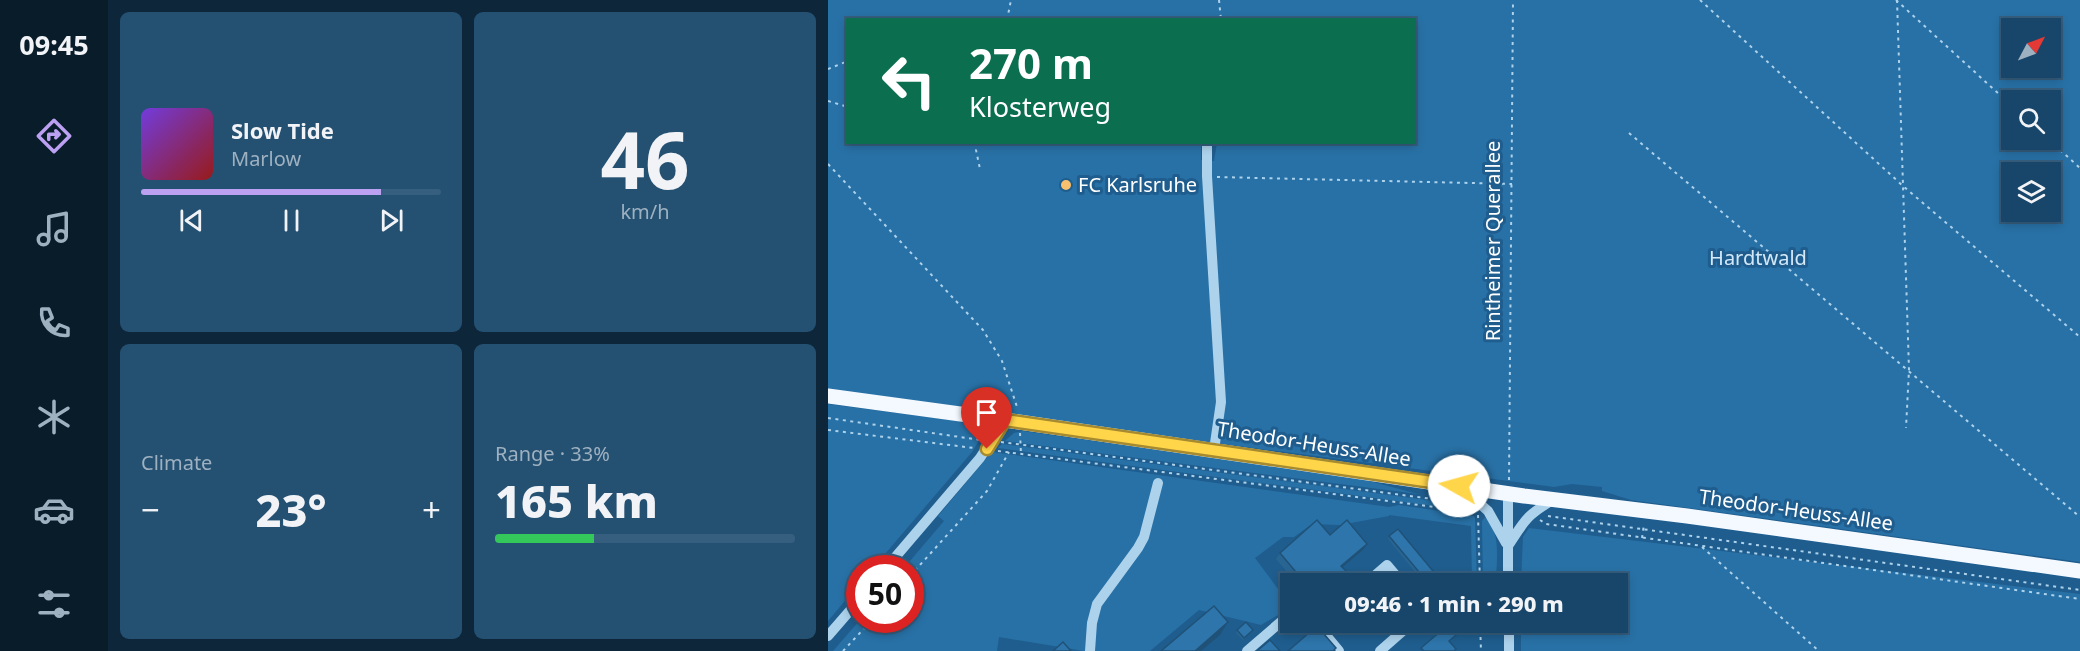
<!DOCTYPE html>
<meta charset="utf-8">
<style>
:root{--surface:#17466a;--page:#245072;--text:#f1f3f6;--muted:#9eb1c1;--line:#365e7e;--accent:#bca0f2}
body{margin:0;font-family:"Noto Sans",sans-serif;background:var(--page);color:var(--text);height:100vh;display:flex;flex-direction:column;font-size:22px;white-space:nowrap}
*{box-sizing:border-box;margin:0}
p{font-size:20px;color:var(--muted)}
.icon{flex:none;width:33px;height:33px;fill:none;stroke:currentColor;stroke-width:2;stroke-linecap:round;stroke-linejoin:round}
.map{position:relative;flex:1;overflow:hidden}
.panel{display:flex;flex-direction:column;gap:12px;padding:12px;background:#0d263a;width:720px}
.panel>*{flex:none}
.top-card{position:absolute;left:18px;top:18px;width:570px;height:126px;border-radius:0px;box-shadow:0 3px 9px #0003,0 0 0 2px var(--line);background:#0b6e4f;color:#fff;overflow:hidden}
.needle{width:39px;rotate:49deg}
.fabs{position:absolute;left:1173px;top:18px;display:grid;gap:12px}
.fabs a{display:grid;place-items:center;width:60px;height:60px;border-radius:0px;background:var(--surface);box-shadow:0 3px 9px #0003,0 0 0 2px var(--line);font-size:30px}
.speed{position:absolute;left:18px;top:555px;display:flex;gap:12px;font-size:30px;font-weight:700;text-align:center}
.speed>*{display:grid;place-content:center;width:78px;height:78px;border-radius:50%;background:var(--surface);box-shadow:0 3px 9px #0003,0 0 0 2px var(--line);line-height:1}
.speed .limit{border:9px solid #d22;background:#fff;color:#111}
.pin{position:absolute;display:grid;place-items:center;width:51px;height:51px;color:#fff;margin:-62px -26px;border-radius:50% 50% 50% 0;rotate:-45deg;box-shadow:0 0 6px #0007}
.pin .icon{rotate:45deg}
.me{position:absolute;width:66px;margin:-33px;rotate:277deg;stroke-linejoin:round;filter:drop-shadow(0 0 4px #0008)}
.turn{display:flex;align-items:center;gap:21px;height:126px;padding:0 24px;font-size:27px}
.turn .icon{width:78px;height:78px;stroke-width:2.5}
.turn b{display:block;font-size:42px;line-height:51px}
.big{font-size:45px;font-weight:800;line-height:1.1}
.panel .tile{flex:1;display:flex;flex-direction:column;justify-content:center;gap:9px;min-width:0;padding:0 21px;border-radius:9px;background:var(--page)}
.panel .dial{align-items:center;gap:0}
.dial b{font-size:78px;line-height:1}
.song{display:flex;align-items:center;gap:18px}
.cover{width:72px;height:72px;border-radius:9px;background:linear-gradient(135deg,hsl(260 70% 55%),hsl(0 70% 35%))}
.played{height:6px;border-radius:3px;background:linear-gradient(90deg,var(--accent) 80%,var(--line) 80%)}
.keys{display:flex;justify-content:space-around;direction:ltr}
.heat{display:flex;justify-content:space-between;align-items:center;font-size:33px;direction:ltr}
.charge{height:9px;border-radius:4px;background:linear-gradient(90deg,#34c759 33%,var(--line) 0)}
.panel .tiles{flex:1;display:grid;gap:12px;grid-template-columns:repeat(2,1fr)}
.trip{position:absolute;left:452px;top:573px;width:348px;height:60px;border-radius:0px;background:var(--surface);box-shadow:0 3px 9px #0003,0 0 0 2px var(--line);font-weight:800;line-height:60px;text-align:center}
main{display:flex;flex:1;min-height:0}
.menu{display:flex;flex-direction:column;width:108px;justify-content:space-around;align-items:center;background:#091c2a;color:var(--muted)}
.menu .icon{width:42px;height:42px}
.menu .active{color:var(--accent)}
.menu b{font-size:27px;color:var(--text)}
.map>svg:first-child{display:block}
.green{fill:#2871a6;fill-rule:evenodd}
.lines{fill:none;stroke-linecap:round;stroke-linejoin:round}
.path{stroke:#add2ec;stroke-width:2;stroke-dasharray:3 4.5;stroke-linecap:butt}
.minor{stroke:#add2ec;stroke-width:10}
.major{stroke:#f3f9ff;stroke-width:15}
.wall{fill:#286593}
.shaded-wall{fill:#205278}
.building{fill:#2e75ab;stroke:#205278;stroke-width:1.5}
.route-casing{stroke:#a68a30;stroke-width:15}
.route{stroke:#ffd54a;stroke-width:10}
.poi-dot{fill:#fbc06d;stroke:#1f5d8e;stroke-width:2}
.labels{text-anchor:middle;stroke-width:6;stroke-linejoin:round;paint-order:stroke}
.poi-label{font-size:20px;fill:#fff;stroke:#1f5d8e;text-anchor:start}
.street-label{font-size:20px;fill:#fff;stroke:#1f5d8e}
.park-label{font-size:20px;fill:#d3e9f9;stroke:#1f5d8e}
</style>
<main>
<nav class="menu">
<b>09:45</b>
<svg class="icon active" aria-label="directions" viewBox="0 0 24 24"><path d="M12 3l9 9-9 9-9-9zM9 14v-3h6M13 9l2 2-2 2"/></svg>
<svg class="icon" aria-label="music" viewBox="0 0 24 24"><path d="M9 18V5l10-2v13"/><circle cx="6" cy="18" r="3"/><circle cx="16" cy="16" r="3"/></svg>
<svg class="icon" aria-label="phone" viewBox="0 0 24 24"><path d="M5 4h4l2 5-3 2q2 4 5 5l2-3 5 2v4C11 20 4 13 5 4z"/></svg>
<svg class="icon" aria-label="climate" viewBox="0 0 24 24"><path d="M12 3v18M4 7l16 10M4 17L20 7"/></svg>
<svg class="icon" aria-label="car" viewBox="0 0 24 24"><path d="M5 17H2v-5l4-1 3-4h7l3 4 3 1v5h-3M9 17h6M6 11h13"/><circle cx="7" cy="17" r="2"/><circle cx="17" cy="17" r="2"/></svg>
<svg class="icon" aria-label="filters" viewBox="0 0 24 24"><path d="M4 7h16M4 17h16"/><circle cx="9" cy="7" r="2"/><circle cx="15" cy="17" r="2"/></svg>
</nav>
<section class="panel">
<div class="tiles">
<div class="tile">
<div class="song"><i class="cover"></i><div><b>Slow Tide</b><p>Marlow</p></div></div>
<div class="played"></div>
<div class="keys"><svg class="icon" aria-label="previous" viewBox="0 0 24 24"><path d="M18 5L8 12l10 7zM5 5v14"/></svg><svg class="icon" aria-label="pause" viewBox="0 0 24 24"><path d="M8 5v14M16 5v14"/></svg><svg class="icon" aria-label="next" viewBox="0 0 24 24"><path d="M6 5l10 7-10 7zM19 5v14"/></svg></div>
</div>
<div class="tile dial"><b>46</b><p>km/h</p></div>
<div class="tile"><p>Climate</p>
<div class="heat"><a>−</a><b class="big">23°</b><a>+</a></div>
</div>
<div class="tile"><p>Range · 33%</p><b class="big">165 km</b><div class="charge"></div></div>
</div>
</section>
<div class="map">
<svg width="1252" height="651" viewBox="0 0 1252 651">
<rect width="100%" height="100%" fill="#1f5d8e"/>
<path class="green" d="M 0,0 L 1252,0 L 1252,562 L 803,500 L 774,491 L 774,487 L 744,484 L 726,487 L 210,420 L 0,391 ZM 20,20 L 586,20 L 586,142 L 389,143 L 386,161 L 373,160 L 373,142 L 20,142 ZM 1184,28 L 1222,28 L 1222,68 L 1184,68 ZM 1184,100 L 1222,100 L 1222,140 L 1184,140 ZM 1184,172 L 1222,172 L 1222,212 L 1184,212 Z
M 0,404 L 131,421 L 148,429 L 153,437 L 144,452 L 45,568 L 32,568 L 31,584 L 0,621 Z
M 195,431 L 534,479 L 590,494 L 177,441 L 186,433 Z
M 174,444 L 637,505 L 639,508 L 637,510 L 170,448 Z
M 164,452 L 561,507 L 571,505 L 646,516 L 647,518 L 649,583 L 644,583 L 643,526 L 561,515 L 561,516 L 512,525 L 484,524 L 466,537 L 455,537 L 427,558 L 462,605 L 462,608 L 433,625 L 371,610 L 322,651 L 256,651 L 171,637 L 169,651 L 5,651 L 32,620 L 82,620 L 82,568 L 76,568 L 116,521 L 110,516 Z
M 657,517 C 674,532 668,563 668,583 L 655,583 L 654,521 Z
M 701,528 L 1252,594 L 1252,651 L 693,651 L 693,623 L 789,622 L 789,584 L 693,583 L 695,537 Z"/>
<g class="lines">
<path class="path" d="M 391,0 L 393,20
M 872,0 L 1075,186 L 1252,337
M 1068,0 L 1184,106
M 1069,0 L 1081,370 L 1078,428
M 179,20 L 183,0
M 0,69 L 20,61
M 0,101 L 20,107
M 801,133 L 1252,517
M 1221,140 L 1252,168
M 149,142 L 148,150 L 152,169
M 0,164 L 155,330 L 174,361 L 190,410
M 389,177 L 684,184
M 0,418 L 153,440
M 0,430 L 146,448
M 192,433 L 193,454
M 173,442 L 635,503
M 170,451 L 646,512
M 681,480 L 685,0
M 650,515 L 652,584
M 720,516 L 1252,590
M 712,520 L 718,524 L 1252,599
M 814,538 L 816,524
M 874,547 L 991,651
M 82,576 L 159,491 L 181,452
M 652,622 L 653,651
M 15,651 L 44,620"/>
<path class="minor" d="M 379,142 L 379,176 L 393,402 L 386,450
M 634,488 L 660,511 L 678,543
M 680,493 L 680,584
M 680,546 C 696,522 698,515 725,500
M 58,568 L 152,458 L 177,420
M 537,584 L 559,565 L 575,584
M 487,622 L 511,651
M 681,622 L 681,651
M 0,636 L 32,599
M 262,651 L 264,623 L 269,604 L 310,548 L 316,537 L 330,483
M 419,651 L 462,614
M 552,651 L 585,622"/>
<path class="major" d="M 0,396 L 191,422 L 696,496 L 859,516 L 1252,571"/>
</g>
<path class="wall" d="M 502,535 L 539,544 L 535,550 L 514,567 L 518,571 L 514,577 L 506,584 L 469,584 L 448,559 L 452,553 Z
M 561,536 L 615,583 L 618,584 L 597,584 L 560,539 Z
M 525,622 L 548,622 L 535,634 Z
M 409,630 L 425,630 L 415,640 L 408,633 Z"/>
<path class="shaded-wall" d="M 539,544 L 535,550 L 509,572 L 513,566 Z
M 518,571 L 514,577 L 506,584 L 503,584 Z
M 400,622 L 392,635 L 373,651 L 367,651 Z
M 545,622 L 548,622 L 535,634 L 539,628 Z"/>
<path class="building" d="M 489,520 L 502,535 L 519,520 L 539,544 L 513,566 L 518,571 L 503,584 L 502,584 L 498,579 L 493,584 L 478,584 L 452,553 Z
M 570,529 L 615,583 L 617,582 L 618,584 L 601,584 L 561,536 Z
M 560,577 L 565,584 L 553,584 Z
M 386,606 L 400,622 L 367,651 L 333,651 Z
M 418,622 L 425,630 L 416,638 L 409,630 Z
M 535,622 L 545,622 L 539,628 Z
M 620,625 L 628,635 L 621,641 L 628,649 L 626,651 L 596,651 L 593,648 Z
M 489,626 L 508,648 L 506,650 L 507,651 L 460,651 Z
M 442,640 L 452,651 L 429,651 Z
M 235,642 L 243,651 L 225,651 Z"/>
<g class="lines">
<g class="route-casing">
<path id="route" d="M 159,449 L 177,420 L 631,486"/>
</g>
<use href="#route" class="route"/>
</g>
<circle class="poi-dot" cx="238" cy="185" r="6"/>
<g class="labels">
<g class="poi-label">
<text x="250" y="192">FC Karlsruhe</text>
</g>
<g class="street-label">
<text transform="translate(665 241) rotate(-90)" y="7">Rintheimer Querallee</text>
<text transform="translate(486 444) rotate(9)" y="7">Theodor-Heuss-Allee</text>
<text transform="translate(968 510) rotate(8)" y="7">Theodor-Heuss-Allee</text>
</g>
<g class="park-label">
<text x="930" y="265">Hardtwald</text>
</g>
</g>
</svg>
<div class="fabs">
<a><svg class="needle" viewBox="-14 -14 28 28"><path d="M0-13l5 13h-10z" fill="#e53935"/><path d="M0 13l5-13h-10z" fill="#9eb1c1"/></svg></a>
<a><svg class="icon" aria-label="search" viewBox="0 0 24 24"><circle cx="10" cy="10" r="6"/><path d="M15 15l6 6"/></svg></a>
<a><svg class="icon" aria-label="layers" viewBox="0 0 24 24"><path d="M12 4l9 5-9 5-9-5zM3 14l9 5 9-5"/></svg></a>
</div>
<div class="speed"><div class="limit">50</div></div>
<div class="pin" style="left:159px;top:449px;background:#d93025"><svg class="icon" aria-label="arrive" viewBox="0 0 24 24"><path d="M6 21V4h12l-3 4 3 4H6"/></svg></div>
<svg class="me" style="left:631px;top:486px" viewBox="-20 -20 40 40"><circle r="19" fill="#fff"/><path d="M0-13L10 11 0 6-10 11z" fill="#ffd54a"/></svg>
<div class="trip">09:46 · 1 min · 290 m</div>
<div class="top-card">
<div class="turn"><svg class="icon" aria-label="left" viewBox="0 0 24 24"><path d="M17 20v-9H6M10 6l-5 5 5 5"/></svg><div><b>270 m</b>Klosterweg</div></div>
</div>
</div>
</main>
